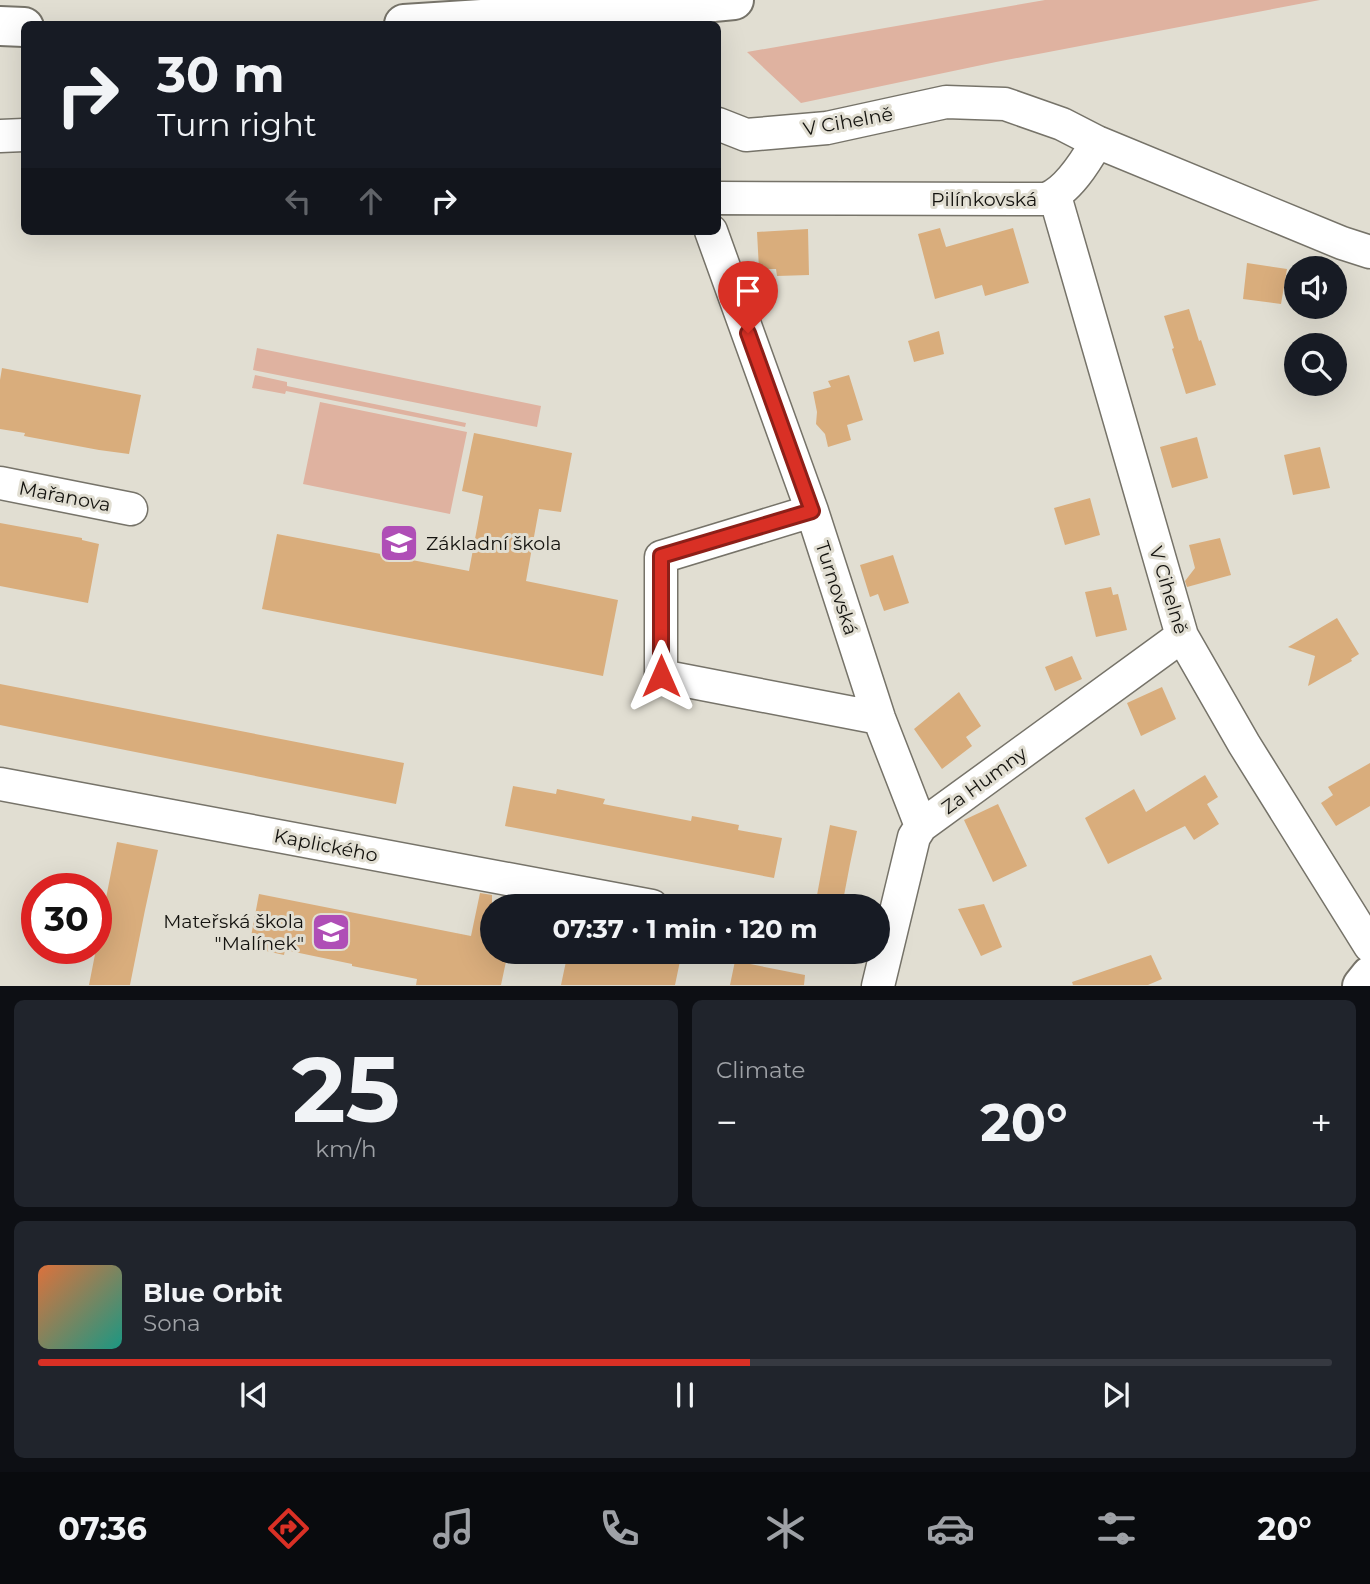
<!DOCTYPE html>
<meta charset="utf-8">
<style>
:root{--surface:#171b24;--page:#20242c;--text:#f1f3f6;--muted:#9ea1a6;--line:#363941;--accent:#d93025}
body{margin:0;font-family:Montserrat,sans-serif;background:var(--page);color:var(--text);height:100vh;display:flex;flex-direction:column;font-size:26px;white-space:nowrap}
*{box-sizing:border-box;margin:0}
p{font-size:23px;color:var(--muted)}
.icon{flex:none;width:38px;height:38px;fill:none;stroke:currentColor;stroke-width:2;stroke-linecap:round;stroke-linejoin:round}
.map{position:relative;height:986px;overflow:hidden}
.sheet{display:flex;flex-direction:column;gap:14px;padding:14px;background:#0d0f14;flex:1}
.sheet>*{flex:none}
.top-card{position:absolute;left:21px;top:21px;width:700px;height:214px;border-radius:10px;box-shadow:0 7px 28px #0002;background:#171b24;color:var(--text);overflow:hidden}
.fabs{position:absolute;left:1284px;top:256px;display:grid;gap:14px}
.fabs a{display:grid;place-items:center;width:63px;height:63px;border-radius:50%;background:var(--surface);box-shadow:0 7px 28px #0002;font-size:35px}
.speed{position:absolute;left:21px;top:873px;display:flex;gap:14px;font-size:35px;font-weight:700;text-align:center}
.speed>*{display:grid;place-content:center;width:91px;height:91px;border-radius:50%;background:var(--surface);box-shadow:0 7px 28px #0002;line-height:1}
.speed .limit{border:10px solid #d22;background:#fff;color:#111}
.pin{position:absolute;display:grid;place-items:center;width:60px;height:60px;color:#fff;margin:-72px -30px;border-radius:50% 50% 50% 0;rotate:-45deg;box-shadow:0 0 7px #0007}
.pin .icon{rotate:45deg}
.me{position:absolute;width:77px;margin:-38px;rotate:0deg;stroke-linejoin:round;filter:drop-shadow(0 0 5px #0008)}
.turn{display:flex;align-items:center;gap:24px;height:147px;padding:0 21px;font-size:32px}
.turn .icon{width:91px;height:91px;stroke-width:2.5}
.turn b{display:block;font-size:49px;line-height:60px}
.lanes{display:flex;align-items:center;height:66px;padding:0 21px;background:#0003;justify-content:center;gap:35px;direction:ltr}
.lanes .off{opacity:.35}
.big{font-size:52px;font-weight:700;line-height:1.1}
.sheet .card{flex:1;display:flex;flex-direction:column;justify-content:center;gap:10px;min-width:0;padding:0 24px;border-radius:10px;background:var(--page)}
.sheet .dial{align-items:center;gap:0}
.dial b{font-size:91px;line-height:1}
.song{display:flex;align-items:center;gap:21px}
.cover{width:84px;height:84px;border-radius:10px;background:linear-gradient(135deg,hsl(20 70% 55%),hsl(170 70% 35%))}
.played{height:7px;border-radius:4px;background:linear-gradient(90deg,var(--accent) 55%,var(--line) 55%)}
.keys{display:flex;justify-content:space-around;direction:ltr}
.heat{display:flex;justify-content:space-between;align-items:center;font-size:38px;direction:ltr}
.sheet .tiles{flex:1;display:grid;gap:14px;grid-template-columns:1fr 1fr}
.card:last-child{grid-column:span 2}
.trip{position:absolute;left:480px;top:894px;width:410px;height:70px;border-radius:35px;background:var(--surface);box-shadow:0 7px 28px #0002;font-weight:700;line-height:70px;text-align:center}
.tab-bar{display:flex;height:112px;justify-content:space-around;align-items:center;background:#090b0e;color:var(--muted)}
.tab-bar .icon{width:49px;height:49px}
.tab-bar .active{color:var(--accent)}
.tab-bar b{font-size:32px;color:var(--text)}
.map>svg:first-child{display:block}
.green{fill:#dfb2a0}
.building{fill:#d9ad7c}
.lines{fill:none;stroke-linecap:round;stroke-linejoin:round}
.street-casing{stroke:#767369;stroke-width:35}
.secondary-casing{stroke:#767369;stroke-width:42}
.highway-casing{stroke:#767369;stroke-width:42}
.street{stroke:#fff;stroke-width:32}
.secondary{stroke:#fff;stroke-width:38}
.highway{stroke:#fff;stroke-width:38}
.highway-bridge-casing{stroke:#767369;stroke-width:42;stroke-linecap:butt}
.highway-bridge{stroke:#fff;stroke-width:38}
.route-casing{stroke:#8d1f18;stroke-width:18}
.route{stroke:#d93025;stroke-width:12}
.labels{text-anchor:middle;stroke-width:6;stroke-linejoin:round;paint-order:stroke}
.street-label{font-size:19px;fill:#14130f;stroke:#e1ded2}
.poi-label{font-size:19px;fill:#14130f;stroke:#e1ded2;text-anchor:start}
</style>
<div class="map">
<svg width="1370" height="986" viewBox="0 0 1370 986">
<rect width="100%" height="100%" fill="#e1ded2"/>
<path class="green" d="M 1045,0 L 1320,0 L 996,62 L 801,103 L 747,52 Z
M 257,348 L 541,406 L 537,427 L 253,370 Z
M 255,375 L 287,382 L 287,386 L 466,423 L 465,427 L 286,391 L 285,394 L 252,388 Z
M 320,402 L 467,432 L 450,514 L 303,484 Z"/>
<path class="building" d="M 940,228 L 946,247 L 1013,228 L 1029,283 L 985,296 L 982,285 L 935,299 L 918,234 Z
M 808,229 L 809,275 L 777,276 L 776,269 L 759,269 L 757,232 Z
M 1247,263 L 1287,269 L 1281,304 L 1243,299 Z
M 1189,309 L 1199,341 L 1201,340 L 1216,385 L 1186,394 L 1172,349 L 1174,348 L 1164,316 Z
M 939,331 L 944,354 L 914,362 L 908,341 Z
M 2,368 L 141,395 L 129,454 L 99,450 L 24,436 L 25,433 L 0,429 L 0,380 Z
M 849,375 L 863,420 L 847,425 L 851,440 L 828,447 L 825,434 L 816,424 L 817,412 L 813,392 L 831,387 L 828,381 Z
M 474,433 L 572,453 L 561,512 L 539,509 L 526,581 L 618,600 L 603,676 L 262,609 L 277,534 L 469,571 L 483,496 L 462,491 Z
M 1197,437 L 1208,478 L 1172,488 L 1160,447 Z
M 1320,447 L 1330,488 L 1293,495 L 1284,455 Z
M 1090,498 L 1100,535 L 1065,545 L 1054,508 Z
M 0,523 L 82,538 L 82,540 L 99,544 L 88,603 L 0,586 Z
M 1220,538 L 1231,575 L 1187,587 L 1185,581 L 1195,568 L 1189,545 Z
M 893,555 L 909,603 L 884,611 L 878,594 L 870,597 L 860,565 Z
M 1111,587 L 1113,595 L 1118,594 L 1127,630 L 1096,637 L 1085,592 Z
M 1337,618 L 1359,654 L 1351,659 L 1352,661 L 1308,686 L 1315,656 L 1288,647 Z
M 1072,656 L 1082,679 L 1055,691 L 1045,667 Z
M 0,684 L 404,763 L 396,804 L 0,725 Z
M 1162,687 L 1176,719 L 1141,736 L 1127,703 Z
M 959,692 L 981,726 L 966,737 L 972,746 L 942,769 L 914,729 Z
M 1370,763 L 1370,806 L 1336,826 L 1321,803 L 1333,795 L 1328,787 Z
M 1205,775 L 1218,797 L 1207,804 L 1219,824 L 1194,840 L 1185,826 L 1108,864 L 1085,818 L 1134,789 L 1146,812 Z
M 513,786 L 556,794 L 557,789 L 605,799 L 603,804 L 691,821 L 692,816 L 739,825 L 738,830 L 782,838 L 774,878 L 505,826 Z
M 998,804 L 1027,866 L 993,882 L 964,820 Z
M 830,825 L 857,831 L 850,864 L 842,906 L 815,906 Z
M 117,842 L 158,850 L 145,910 L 130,985 L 89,985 Z
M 480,893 L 492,895 L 492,952 L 508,952 L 501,985 L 416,985 L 417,979 L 352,966 L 352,964 L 285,950 L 284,955 L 249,947 L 259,894 L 471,936 Z
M 984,904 L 1002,947 L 981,956 L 958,909 Z
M 568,952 L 636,952 L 680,961 L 675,985 L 561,985 Z
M 1151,955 L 1162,979 L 1148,985 L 1073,985 L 1072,982 Z
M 735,961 L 805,975 L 804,985 L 730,985 Z"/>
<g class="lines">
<g class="street-casing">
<path id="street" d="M 718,124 L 746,135 L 827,128 L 946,102 L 1005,104 L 1062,124 L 1097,142 L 1342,243 L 1370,252
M 0,136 L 24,135
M 1055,196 L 1182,636 L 1244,744 L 1370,946
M 718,198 L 1046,199 C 1068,191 1086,161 1097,142
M 711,231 L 812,511 L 879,718 L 921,826
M 0,483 L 131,509
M 812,511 L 661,557 L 661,676 L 879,718
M 0,784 L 652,906
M 878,986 L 914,837 L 921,826 L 1182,636"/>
</g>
<g class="secondary-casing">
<path id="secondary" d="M 1362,986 L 1370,976"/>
</g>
<g class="highway-casing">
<path id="highway" d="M 672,6 L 734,0
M 404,24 L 605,11
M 0,26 L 24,27"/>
</g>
<use href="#street" class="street"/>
<use href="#secondary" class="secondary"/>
<use href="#highway" class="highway"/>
<g class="highway-bridge-casing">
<path id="highway-bridge" d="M 605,11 L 672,6"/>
</g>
<use href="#highway-bridge" class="highway-bridge"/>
</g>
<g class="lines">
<g class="route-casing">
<path id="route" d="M 661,676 L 661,556 L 812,511 L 748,333"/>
</g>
<use href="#route" class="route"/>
</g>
<defs>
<g id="school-square" transform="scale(2.0125)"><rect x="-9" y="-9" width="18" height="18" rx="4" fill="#af4eb6" stroke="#e1ded2"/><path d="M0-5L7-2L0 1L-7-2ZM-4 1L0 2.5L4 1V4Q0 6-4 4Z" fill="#fff"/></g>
</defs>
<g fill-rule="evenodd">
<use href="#school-square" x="399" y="543"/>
<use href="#school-square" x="331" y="932"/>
</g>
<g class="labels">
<g class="street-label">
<text transform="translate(848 121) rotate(-10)" y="7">V Cihelně</text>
<text x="984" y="206">Pilínkovská</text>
<text transform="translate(65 496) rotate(11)" y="7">Mařanova</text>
<text transform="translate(837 588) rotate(72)" y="7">Turnovská</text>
<text transform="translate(1169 590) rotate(73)" y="7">V Cihelně</text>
<text transform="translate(984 780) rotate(-36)" y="7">Za Humny</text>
<text transform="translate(326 845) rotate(11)" y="7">Kaplického</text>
</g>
<g class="poi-label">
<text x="426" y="550">Základní škola</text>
<text x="304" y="928" text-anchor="end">Mateřská škola<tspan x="304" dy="22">"Malínek"</tspan></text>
</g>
</g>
</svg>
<div class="fabs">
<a><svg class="icon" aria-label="sound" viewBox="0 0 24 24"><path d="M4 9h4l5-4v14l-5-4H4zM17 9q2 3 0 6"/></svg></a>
<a><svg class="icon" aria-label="search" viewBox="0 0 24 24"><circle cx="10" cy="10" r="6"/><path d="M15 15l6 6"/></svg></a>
</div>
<div class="speed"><div class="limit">30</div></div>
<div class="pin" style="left:748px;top:333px;background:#d93025"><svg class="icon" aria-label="arrive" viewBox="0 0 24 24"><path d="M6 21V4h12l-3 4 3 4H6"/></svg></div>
<svg class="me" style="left:661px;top:676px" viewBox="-20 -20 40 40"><path d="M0-17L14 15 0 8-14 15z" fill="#d93025" stroke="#fff" stroke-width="4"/></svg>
<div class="trip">07:37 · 1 min · 120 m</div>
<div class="top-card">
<div class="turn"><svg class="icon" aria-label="right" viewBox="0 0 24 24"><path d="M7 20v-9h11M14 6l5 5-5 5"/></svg><div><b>30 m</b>Turn right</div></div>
<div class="lanes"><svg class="icon off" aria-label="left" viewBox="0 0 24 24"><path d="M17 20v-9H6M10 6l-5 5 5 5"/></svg><svg class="icon off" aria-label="ahead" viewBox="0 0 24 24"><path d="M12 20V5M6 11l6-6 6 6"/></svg><svg class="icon" aria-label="right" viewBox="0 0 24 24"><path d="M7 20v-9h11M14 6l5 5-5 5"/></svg></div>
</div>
</div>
<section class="sheet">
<div class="tiles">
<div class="card dial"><b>25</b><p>km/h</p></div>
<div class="card"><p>Climate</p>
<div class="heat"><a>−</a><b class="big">20°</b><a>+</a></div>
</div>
<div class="card">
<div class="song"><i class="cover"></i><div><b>Blue Orbit</b><p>Sona</p></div></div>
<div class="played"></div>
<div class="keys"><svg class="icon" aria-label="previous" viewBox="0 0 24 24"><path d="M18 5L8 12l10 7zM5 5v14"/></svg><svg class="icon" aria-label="pause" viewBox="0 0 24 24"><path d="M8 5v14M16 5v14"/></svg><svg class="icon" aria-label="next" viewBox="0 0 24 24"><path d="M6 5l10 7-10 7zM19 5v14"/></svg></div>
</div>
</div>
</section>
<nav class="tab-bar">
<b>07:36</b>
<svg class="icon active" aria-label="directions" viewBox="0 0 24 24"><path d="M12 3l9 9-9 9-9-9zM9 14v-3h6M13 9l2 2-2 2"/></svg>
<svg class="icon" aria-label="music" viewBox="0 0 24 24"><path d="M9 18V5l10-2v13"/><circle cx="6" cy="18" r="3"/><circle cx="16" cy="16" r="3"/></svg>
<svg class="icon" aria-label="phone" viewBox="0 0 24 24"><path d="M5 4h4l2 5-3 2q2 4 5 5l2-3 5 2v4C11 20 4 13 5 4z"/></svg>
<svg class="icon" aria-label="climate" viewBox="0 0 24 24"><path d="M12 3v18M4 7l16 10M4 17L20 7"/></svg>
<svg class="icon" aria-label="car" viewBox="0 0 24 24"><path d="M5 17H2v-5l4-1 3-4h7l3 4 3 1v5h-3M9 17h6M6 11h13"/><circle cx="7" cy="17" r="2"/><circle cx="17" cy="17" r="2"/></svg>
<svg class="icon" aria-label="filters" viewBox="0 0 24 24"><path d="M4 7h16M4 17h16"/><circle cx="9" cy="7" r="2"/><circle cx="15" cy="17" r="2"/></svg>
<b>20°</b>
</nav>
